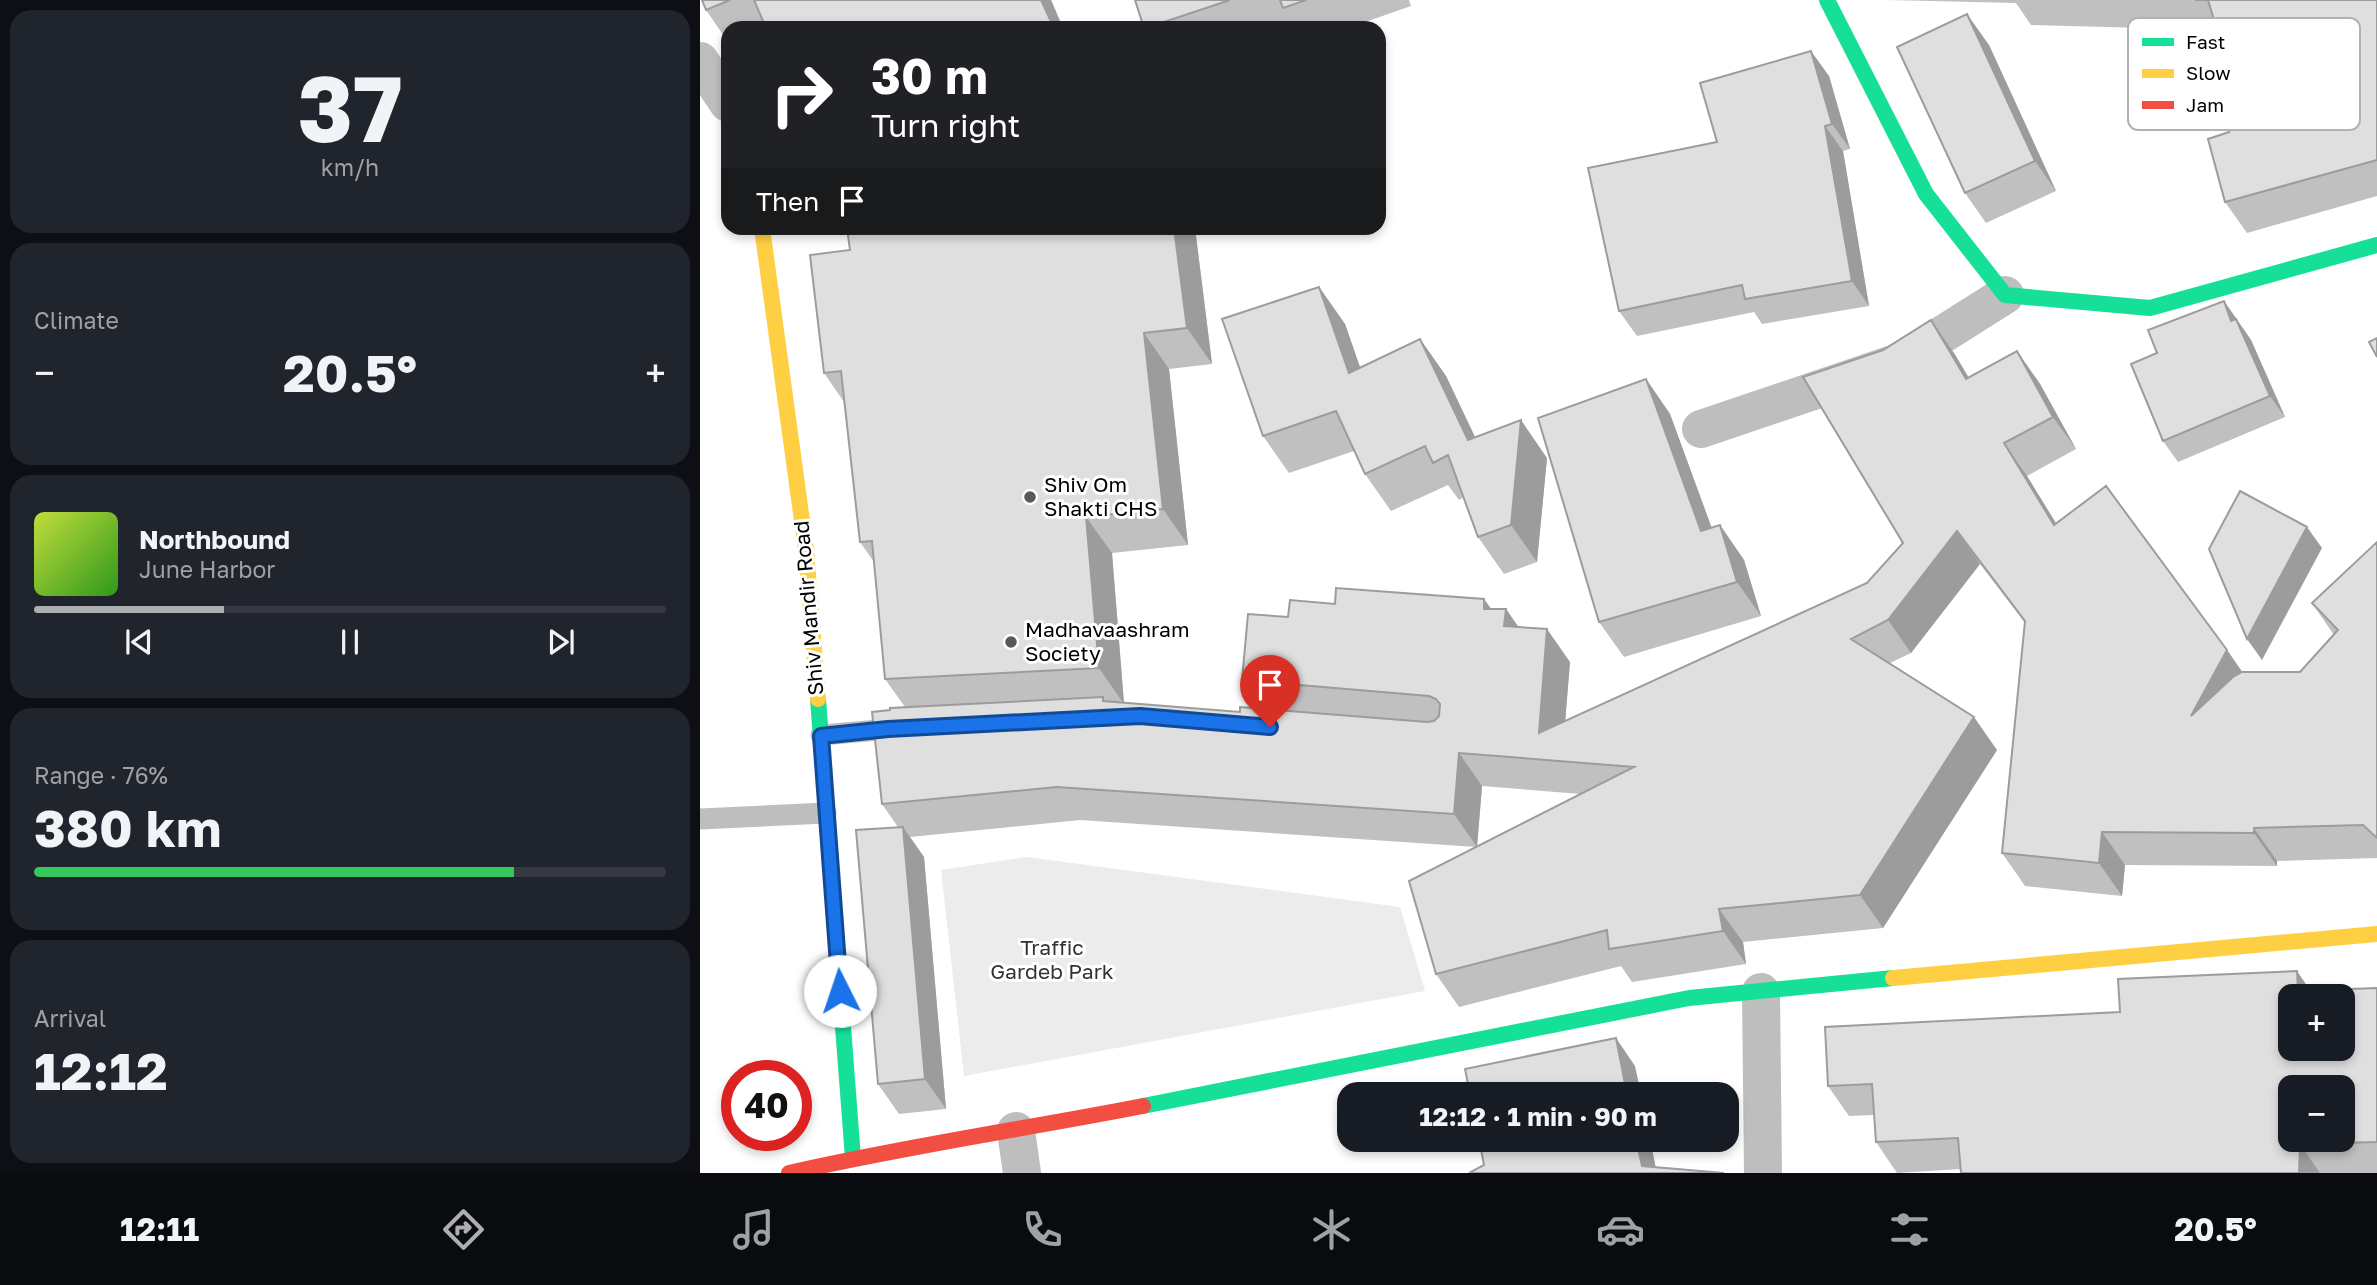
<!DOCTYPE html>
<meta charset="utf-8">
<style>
:root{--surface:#171b24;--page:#20242c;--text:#f1f3f6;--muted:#9ea1a6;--line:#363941;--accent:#adaeaf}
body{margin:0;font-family:"Golos Text",sans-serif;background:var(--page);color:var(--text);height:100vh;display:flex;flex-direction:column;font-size:26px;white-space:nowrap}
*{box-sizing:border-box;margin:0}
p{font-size:23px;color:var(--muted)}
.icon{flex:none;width:38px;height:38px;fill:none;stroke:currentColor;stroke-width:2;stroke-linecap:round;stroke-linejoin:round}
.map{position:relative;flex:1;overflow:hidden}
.panel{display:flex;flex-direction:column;gap:10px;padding:10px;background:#0d0f14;width:700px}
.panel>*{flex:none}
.hud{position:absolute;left:21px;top:21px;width:665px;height:214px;border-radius:21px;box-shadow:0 4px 10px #0003;background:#202124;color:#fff;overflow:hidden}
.controls{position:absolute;left:1578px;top:984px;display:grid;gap:14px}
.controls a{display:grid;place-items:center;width:77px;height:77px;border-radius:14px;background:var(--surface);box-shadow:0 4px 10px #0003;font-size:35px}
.speed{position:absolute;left:21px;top:1060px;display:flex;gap:14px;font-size:35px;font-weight:700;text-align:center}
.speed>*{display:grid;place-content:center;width:91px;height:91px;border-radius:50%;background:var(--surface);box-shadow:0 4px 10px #0003;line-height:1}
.speed .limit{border:10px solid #d22;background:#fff;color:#111}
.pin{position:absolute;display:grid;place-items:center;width:60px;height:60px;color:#fff;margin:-72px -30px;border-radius:50% 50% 50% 0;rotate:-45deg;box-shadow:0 0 7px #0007}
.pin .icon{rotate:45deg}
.me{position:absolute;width:77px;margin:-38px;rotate:356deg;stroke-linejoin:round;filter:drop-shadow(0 0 5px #0008)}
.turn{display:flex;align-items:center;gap:24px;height:147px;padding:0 35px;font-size:32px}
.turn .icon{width:91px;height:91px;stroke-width:2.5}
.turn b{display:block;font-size:49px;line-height:60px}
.then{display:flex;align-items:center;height:66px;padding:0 35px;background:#0003;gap:14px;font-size:26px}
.big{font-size:52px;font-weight:700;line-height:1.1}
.panel .tile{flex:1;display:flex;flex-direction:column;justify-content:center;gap:10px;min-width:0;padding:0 24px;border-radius:21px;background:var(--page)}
.panel .dial{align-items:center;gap:0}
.dial b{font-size:91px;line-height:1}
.song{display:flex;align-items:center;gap:21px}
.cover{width:84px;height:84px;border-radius:10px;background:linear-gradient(135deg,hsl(70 70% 55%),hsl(110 70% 35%))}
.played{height:7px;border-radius:4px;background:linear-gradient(90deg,var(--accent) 30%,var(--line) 30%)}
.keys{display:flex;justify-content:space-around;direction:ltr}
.heat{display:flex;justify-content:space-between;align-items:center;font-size:38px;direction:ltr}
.charge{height:10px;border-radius:5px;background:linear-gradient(90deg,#34c759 76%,var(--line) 0)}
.trip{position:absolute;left:637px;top:1082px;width:402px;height:70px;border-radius:21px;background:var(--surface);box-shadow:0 4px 10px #0003;font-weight:700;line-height:70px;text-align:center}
.menu{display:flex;height:112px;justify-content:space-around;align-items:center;background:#090b0e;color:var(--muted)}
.menu .icon{width:49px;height:49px}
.menu .current{color:var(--accent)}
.menu b{font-size:32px;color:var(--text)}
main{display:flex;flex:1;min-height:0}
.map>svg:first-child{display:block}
.green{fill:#ececec}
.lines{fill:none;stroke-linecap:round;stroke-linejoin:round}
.lane{stroke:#bebebe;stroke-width:21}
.street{stroke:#bebebe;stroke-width:38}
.fast{stroke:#16e098;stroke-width:16}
.slow{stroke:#ffcf43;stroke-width:16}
.jam{stroke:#f24e42;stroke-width:16}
.wall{fill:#c0c0c0;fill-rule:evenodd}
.shaded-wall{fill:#9c9c9c}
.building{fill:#dfdfdf;stroke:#9c9c9c;stroke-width:2;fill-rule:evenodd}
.route-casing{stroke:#114b97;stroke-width:18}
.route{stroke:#1a73e8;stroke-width:12}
.poi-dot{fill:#595959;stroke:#fff;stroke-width:2.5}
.labels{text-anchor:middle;stroke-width:6;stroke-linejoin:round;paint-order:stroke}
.poi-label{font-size:21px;fill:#000;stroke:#fff;text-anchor:start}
.street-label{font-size:21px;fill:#000;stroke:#fff}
.park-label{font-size:21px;fill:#333;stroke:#fff}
.key{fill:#fff;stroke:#b2b2b2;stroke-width:2}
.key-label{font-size:19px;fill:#000}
</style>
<main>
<section class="panel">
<div class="tile dial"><b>37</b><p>km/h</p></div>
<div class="tile"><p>Climate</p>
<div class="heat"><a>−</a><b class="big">20.5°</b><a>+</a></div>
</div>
<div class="tile">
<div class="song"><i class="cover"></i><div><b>Northbound</b><p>June Harbor</p></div></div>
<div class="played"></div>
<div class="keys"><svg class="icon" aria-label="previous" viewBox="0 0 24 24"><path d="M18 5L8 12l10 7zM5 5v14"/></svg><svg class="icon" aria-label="pause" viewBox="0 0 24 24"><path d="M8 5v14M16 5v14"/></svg><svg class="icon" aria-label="next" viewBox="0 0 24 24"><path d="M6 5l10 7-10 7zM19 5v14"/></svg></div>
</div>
<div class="tile"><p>Range · 76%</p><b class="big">380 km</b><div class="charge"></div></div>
<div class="tile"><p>Arrival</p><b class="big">12:12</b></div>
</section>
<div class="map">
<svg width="1677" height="1173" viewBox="0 0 1677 1173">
<rect width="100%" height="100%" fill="#fff"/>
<path class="green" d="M 327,857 L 700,907 L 725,991 L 264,1076 L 241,870 Z"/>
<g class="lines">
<path class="lane" d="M 121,735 L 202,728
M 0,819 L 126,813"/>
<path class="street" d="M 0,61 L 28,103
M 1001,429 L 1199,362 L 1305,295
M 1061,992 L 1063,1173
M 316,1131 L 322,1173"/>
<path class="fast" d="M 1127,0 L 1226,194 L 1305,295 L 1450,308 L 1677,245
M 118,699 L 153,1158
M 443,1106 L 989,998 L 1193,978"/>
<path class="slow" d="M 62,228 L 106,550 L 118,699
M 1193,978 L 1677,934"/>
<path class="jam" d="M 89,1173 C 206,1146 325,1129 443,1106"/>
</g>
<path class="wall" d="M 2,0 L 351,0 L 363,28 L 28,28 L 28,42 L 6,10 Z
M 435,0 L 709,0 L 711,6 L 648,28 L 596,28 L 592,21 L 571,28 L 444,28 Z
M 1188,0 L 1677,0 L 1677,196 L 1547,233 L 1525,202 L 1529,132 L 1536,93 L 1517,30 L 1331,25 L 1316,3 Z
M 1289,45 L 1356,191 L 1286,223 L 1265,193 Z
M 1129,76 L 1150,149 L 1143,151 L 1169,306 L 1062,324 L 1054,312 L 937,336 L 919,311 L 1017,142 Z
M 495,228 L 512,364 L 469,369 L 488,545 L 412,553 L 424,703 L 540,712 L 562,708 L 542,680 L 588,617 L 635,604 L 784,599 L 791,609 L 806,609 L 818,627 L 870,662 L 865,721 L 1167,583 L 1203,543 L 1254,353 L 1269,378 L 1317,351 L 1340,384 L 1376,449 L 1327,476 L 1356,523 L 1527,650 L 1542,672 L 1600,672 L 1634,635 L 1612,603 L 1677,542 L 1677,858 L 1577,861 L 1577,866 L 1425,865 L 1422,896 L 1325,886 L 1302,853 L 1325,623 L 1280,564 L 1211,653 L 1190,663 L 1297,750 L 1183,928 L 1043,942 L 1046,964 L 932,982 L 921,966 L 759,1007 L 736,974 L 776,847 L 380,820 L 210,837 L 224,857 L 246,1109 L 199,1114 L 178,1084 L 198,827 L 182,804 L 190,710 L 205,707 L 185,679 L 174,562 L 160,542 L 144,402 L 124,373 L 150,250 ZM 782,786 L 881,794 L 777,847 Z
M 619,287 L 645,324 L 660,368 L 720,339 L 746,376 L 775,437 L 847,458 L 837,562 L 804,574 L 778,537 L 764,497 L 759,500 L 748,485 L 691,511 L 665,474 L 654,451 L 589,473 L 563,436 Z
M 1524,301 L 1551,340 L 1585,417 L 1478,462 L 1463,441 L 1457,353 Z
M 946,379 L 970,414 L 1012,528 L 1020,525 L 1044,560 L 1061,616 L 924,657 L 899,622 Z
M 1677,988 L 1677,1173 L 1261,1173 L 1261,1169 L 1197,1173 L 1176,1142 L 1174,1115 L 1149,1116 L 1128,1086 L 1420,1012 L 1611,991 Z"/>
<path class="shaded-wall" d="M 341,0 L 351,0 L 363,28 L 354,28 Z
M 1267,14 L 1289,45 L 1356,191 L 1335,161 Z
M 1111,51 L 1129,76 L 1150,149 L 1132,124 Z
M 1125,126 L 1143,151 L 1169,306 L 1152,281 Z
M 474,228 L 495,228 L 512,364 L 487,328 Z
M 619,287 L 645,324 L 675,410 L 649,373 Z
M 1524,301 L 1551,340 L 1585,417 L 1570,396 L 1531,321 Z
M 1231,320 L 1254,353 L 1289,412 L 1266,379 Z
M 444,333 L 469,369 L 488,545 L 463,509 Z
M 720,339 L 746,376 L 794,477 L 768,440 Z
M 1317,351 L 1340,384 L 1376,449 L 1353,417 Z
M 946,379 L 970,414 L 1025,565 L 1001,531 Z
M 821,420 L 847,458 L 837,562 L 811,525 Z
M 1304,443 L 1327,476 L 1377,558 L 1354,525 Z
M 386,517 L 412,553 L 424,704 L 399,668 Z
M 1020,525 L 1044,560 L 1061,616 L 1037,582 Z
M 1607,527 L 1622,548 L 1562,660 L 1547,639 Z
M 1257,531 L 1280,564 L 1211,653 L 1188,620 Z
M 784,599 L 808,632 L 784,609 Z
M 806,609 L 829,642 L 804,626 Z
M 847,629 L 870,662 L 862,761 L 839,733 Z
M 1527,650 L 1550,683 L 1491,716 Z
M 1274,717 L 1297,750 L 1183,928 L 1160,895 Z
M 759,753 L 782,786 L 777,847 L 754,814 Z
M 203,827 L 224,857 L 246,1109 L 225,1079 Z
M 1554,828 L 1577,861 L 1577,866 L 1554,833 Z
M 1402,832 L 1425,865 L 1422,896 L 1399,863 Z
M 1019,909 L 1043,942 L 1046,964 L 1023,931 Z
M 1597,971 L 1614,996 L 1598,991 Z
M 916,1038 L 935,1066 L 941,1094 L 927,1094 Z
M 936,1139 L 950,1139 L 957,1173 L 942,1166 Z
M 1600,1144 L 1620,1173 L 1599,1173 Z"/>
<path class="building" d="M 2,0 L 30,0 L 6,10 Z
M 54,0 L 341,0 L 354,28 L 66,28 Z
M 435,0 L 530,0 L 446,28 L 444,28 Z
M 580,0 L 606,0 L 583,8 Z
M 1495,0 L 1677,0 L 1677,160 L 1525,202 L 1508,139 L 1529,132 L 1520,97 L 1536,93 L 1508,0 Z
M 1267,14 L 1335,161 L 1265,193 L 1197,47 Z
M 1111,51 L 1132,124 L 1125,126 L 1152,281 L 1045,299 L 1042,285 L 919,311 L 888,168 L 1017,142 L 1000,83 Z
M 147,228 L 474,228 L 487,328 L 444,333 L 463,509 L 386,517 L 399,668 L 185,679 L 172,541 L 160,542 L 141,371 L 124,373 L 110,255 L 150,250 Z
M 619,287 L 649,373 L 720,339 L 768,440 L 821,420 L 811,525 L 778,537 L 748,455 L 733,463 L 725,446 L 665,474 L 636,411 L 563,436 L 522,319 Z
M 1524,301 L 1531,321 L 1536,319 L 1570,396 L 1463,441 L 1431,364 L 1457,353 L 1448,330 Z
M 1231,320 L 1266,379 L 1317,351 L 1353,417 L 1304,443 L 1354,525 L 1406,486 L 1527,650 L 1491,716 L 1533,677 L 1542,672 L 1600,672 L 1638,630 L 1612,603 L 1677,542 L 1677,838 L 1663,825 L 1554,828 L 1554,833 L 1402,832 L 1399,863 L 1302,853 L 1325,621 L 1257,531 L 1188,620 L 1151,639 L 1274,717 L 1160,895 L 1019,909 L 1023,931 L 909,949 L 907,930 L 736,974 L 709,881 L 934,767 L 759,753 L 754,814 L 357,787 L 182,804 L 172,712 L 190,710 L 190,708 L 403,697 L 403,701 L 540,712 L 540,707 L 727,722 L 734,721 L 739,716 L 740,704 L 736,699 L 729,696 L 542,680 L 548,614 L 588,617 L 590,600 L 635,604 L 636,588 L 784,599 L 784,609 L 806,609 L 804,626 L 847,629 L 839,733 L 1167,583 L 1203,543 L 1103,377 L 1183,350 Z
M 1677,338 L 1677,357 L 1669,342 Z
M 946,379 L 1001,531 L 1020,525 L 1037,582 L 899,622 L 838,418 Z
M 1540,491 L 1607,527 L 1547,639 L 1509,549 Z
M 203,827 L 225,1079 L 178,1084 L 156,830 Z
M 1597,971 L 1598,991 L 1677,988 L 1677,1142 L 1600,1144 L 1599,1173 L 1261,1173 L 1258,1138 L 1176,1142 L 1172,1084 L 1128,1086 L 1125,1027 L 1420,1012 L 1418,979 ZM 1591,996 L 1643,996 L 1643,1048 L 1591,1048 ZM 1591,1087 L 1643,1087 L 1643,1139 L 1591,1139 Z
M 916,1038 L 927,1094 L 770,1094 L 765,1069 Z
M 779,1139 L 936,1139 L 942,1166 L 1024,1173 L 769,1173 L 784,1165 Z"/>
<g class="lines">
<g class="route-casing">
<path id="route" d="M 140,991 L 121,736 L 188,729 L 440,716 L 570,727"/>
</g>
<use href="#route" class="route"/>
</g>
<g class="poi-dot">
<circle cx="330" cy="497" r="7"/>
<circle cx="311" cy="642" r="7"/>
</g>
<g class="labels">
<g class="poi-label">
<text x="344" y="492">Shiv Om<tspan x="344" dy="24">Shakti CHS</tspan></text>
<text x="325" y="637">Madhavaashram<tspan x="325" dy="24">Society</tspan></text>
</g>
<g class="street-label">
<text transform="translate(109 608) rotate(-95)" y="7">Shiv Mandir Road</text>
</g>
<g class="park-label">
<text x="352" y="955">Traffic<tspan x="352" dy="24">Gardeb Park</tspan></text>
</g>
</g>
<rect x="1428" y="18" width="232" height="112" rx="10" class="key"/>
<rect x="1442" y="38" width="32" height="8" fill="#16e098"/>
<rect x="1442" y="69" width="32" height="9" fill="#ffcf43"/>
<rect x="1442" y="101" width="32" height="8" fill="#f24e42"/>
<g class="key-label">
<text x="1486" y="49">Fast</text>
<text x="1486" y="80">Slow</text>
<text x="1486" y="112">Jam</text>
</g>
</svg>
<div class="controls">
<a>+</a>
<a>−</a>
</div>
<div class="speed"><div class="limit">40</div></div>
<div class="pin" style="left:570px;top:727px;background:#d93025"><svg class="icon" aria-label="arrive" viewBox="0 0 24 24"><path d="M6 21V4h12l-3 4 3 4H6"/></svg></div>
<svg class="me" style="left:140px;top:991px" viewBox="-20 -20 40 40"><circle r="19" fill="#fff"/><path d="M0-13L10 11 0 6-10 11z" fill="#1a73e8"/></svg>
<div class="trip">12:12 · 1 min · 90 m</div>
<div class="hud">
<div class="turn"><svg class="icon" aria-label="right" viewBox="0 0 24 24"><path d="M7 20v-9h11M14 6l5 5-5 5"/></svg><div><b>30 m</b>Turn right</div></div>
<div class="then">Then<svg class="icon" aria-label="arrive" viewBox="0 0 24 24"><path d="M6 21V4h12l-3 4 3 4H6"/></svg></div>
</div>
</div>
</main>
<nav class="menu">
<b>12:11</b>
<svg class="icon current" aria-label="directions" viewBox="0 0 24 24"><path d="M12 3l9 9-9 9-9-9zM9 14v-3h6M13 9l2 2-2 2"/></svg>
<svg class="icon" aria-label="music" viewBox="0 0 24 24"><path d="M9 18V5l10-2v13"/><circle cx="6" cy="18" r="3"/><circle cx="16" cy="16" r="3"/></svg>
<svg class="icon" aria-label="phone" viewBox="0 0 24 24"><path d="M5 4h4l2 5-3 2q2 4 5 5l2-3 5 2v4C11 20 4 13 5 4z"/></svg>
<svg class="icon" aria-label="climate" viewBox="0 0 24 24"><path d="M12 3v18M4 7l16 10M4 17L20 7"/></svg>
<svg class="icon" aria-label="car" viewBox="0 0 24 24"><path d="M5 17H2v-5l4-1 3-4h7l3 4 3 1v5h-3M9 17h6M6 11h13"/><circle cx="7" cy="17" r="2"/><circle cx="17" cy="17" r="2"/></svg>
<svg class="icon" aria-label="filters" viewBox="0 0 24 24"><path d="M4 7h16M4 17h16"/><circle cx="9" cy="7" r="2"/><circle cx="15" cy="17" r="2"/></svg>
<b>20.5°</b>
</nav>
